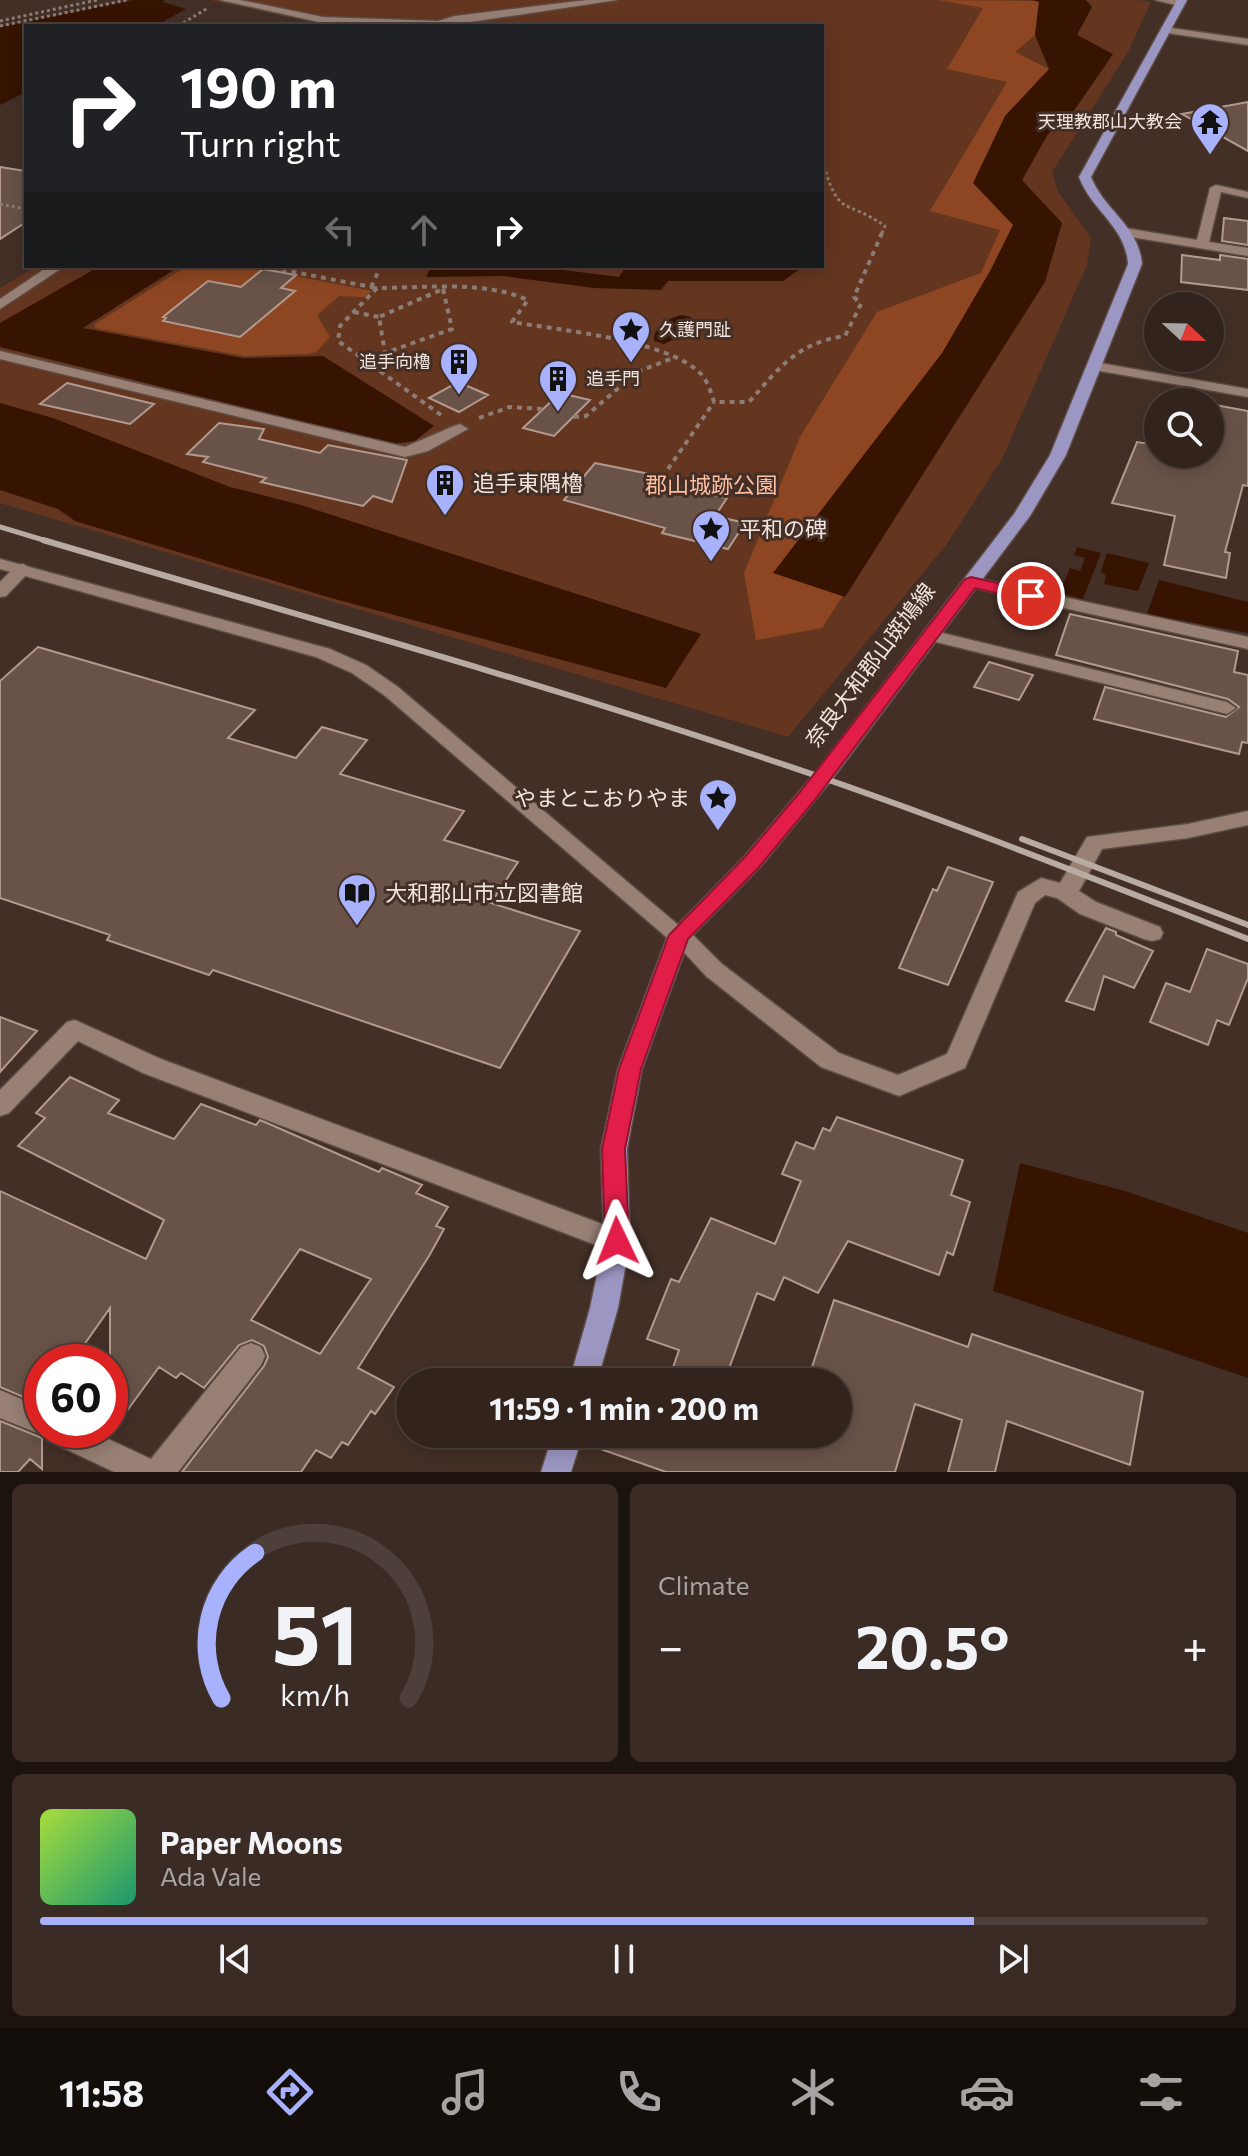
<!DOCTYPE html>
<meta charset="utf-8">
<style>
:root{--surface:#32231c;--page:#3a2b25;--text:#f1f3f6;--muted:#a8a4a3;--line:#4d403b;--accent:#a7b1fc}
body{margin:0;font-family:Commissioner,"Noto Sans JP",sans-serif;background:var(--page);color:var(--text);height:100vh;display:flex;flex-direction:column;font-size:30px;white-space:nowrap}
*{box-sizing:border-box;margin:0}
p{font-size:26px;color:var(--muted)}
.icon{flex:none;width:44px;height:44px;fill:none;stroke:currentColor;stroke-width:2;stroke-linecap:round;stroke-linejoin:round}
.map{position:relative;height:1472px;overflow:hidden}
.panel{display:flex;flex-direction:column;gap:12px;padding:12px;background:#1c130f;flex:1}
.panel>*{flex:none}
.top-card{position:absolute;left:24px;top:24px;width:800px;height:244px;border-radius:0px;box-shadow:0 4px 20px #0003,0 0 0 2px var(--line);background:#202124;color:#fff;overflow:hidden}
.needle{width:52px;rotate:112deg}
.buttons{position:absolute;left:1144px;top:292px;display:grid;gap:16px}
.buttons a{display:grid;place-items:center;width:80px;height:80px;border-radius:50%;background:var(--surface);box-shadow:0 4px 20px #0003,0 0 0 2px var(--line);font-size:40px}
.speed{position:absolute;left:24px;top:1344px;display:flex;gap:16px;font-size:40px;font-weight:700;text-align:center}
.speed>*{display:grid;place-content:center;width:104px;height:104px;border-radius:50%;background:var(--surface);box-shadow:0 4px 20px #0003,0 0 0 2px var(--line);line-height:1}
.speed .limit{border:12px solid #d22;background:#fff;color:#111}
.pin{position:absolute;display:grid;place-items:center;width:68px;height:68px;color:#fff;margin:-34px;border:4px solid #fff;border-radius:50%;box-shadow:0 2px 8px #0007}
.me{position:absolute;width:88px;margin:-44px;rotate:358deg;stroke-linejoin:round;filter:drop-shadow(0 0 6px #0008)}
.turn{display:flex;align-items:center;gap:28px;height:168px;padding:0 24px;font-size:36px}
.turn .icon{width:104px;height:104px;stroke-width:2.5}
.turn b{display:block;font-size:56px;line-height:68px}
.lanes{display:flex;align-items:center;height:76px;padding:0 24px;background:#0003;justify-content:center;gap:40px;direction:ltr}
.lanes .off{opacity:.35}
.big{font-size:60px;font-weight:700;line-height:1.1}
.panel .widget{flex:1;display:flex;flex-direction:column;justify-content:center;gap:12px;min-width:0;padding:0 28px;border-radius:12px;background:var(--page)}
.panel .dial{align-items:center;gap:0}
.dial svg{height:208px;overflow:visible;fill:none;stroke:var(--line);stroke-width:7;stroke-linecap:round;text-anchor:middle}
.dial text{fill:var(--text);stroke:none}
.song{display:flex;align-items:center;gap:24px}
.cover{width:96px;height:96px;border-radius:12px;background:linear-gradient(135deg,hsl(80 70% 55%),hsl(160 70% 35%))}
.played{height:8px;border-radius:4px;background:linear-gradient(90deg,var(--accent) 80%,var(--line) 80%)}
.keys{display:flex;justify-content:space-around;direction:ltr}
.heat{display:flex;justify-content:space-between;align-items:center;font-size:44px;direction:ltr}
.panel .tiles{flex:1;display:grid;gap:12px;grid-template-columns:1fr 1fr}
.widget:last-child{grid-column:span 2}
.trip{position:absolute;left:396px;top:1368px;width:456px;height:80px;border-radius:40px;background:var(--surface);box-shadow:0 4px 20px #0003,0 0 0 2px var(--line);font-weight:700;line-height:80px;text-align:center}
.dock{display:flex;height:128px;justify-content:space-around;align-items:center;background:#140e0b;color:var(--muted)}
.dock .icon{width:56px;height:56px}
.dock .on{color:var(--accent)}
.dock b{font-size:36px;color:var(--text)}
.map>svg:first-child{display:block}
.green{fill:#643620}
.forest{fill:#8d4621}
.water{fill:#371301}
.building{fill:#695349;stroke:#b39a8f;stroke-width:2;fill-rule:evenodd}
.lines{fill:none;stroke-linecap:round;stroke-linejoin:round}
.service-casing{stroke:#5d4c44;stroke-width:3}
.minor-casing{stroke:#5d4c44;stroke-width:3}
.tertiary-casing{stroke:#5d4c44;stroke-width:3}
.primary-casing{stroke:#5d4c44;stroke-width:3}
.path-far1{stroke:#8d7c75;stroke-width:3;stroke-dasharray:3 3;stroke-linecap:butt}
.path{stroke:#8d7c75;stroke-width:4;stroke-dasharray:5 5;stroke-linecap:butt}
.service{fill:#988075;fill-rule:evenodd}
.minor{fill:#988075;fill-rule:evenodd}
.tertiary{fill:#988075;fill-rule:evenodd}
.primary{fill:#9b97c2;fill-rule:evenodd}
.rail-far1{stroke:#b9aaa3;stroke-width:5}
.rail{stroke:#b9aaa3;stroke-width:6}
.route{fill:#e11d48;stroke:#92132f;stroke-width:2}
.labels{text-anchor:middle;stroke-width:6;stroke-linejoin:round;paint-order:stroke}
.far-poi-label{font-size:18px;fill:#f1e4de;stroke:#432f26;text-anchor:end}
.poi-label{font-size:22px;fill:#f1e4de;stroke:#432f26;text-anchor:start}
.park-label{font-size:22px;fill:#fdbea1;stroke:#432f26}
.street-label{font-size:22px;fill:#f1e4de;stroke:#432f26}
</style>
<div class="map">
<svg width="1248" height="1472" viewBox="0 0 1248 1472">
<rect width="100%" height="100%" fill="#432f26"/>
<path class="green" d="M 210,0 L 1138,0 L 1151,2 L 1128,52 L 1052,172 L 1058,191 L 1091,238 L 1087,265 L 1002,459 L 946,545 L 788,737 L 0,503 L 0,288 L 37,266 L 822,266 L 822,26 L 371,26 L 324,23 Z"/>
<path class="forest" d="M 938,0 L 1039,1 L 1035,35 L 1015,52 L 1049,69 L 989,187 L 1050,223 L 1042,287 L 822,628 L 756,640 L 744,573 L 800,437 L 877,312 L 981,273 L 1000,230 L 930,211 L 1007,82 L 947,69 L 983,8 Z
M 187,266 L 245,266 L 372,291 L 364,297 L 339,296 L 317,315 L 330,337 L 316,352 L 308,354 L 244,356 L 95,328 L 95,324 Z"/>
<path class="water" d="M 133,0 L 165,0 L 163,2 L 186,9 L 155,26 L 26,26 L 26,92 L 0,105 L 0,27 Z
M 1032,0 L 1086,0 L 1092,7 L 1077,35 L 1113,54 L 1069,118 L 1048,134 L 1022,180 L 1062,223 L 1045,282 L 845,597 L 773,573 L 942,353 L 990,271 L 1013,225 L 973,183 L 1005,116 L 1049,69 L 1035,35 L 1039,2 Z
M 100,266 L 180,266 L 83,328 L 243,358 L 323,356 L 434,426 L 415,441 L 393,444 L 0,347 L 0,323 Z
M 431,266 L 531,266 L 619,277 L 626,266 L 804,266 L 783,281 L 668,281 L 661,290 L 594,288 L 503,276 L 426,277 Z
M 681,315 L 691,317 L 693,322 L 682,335 L 664,344 L 654,341 C 653,328 668,318 681,315 Z
M 0,403 L 53,418 L 230,487 L 301,505 L 701,634 L 666,688 L 331,598 L 75,521 L 58,509 L 0,490 Z
M 1077,547 L 1101,553 L 1083,599 L 1060,593 L 1070,568 L 1080,571 L 1085,558 L 1074,555 Z
M 1107,553 L 1149,563 L 1138,591 L 1104,584 L 1106,576 L 1101,571 Z
M 1159,580 L 1248,602 L 1248,633 L 1147,614 Z
M 1020,1163 L 1125,1191 L 1248,1233 L 1248,1378 L 993,1291 Z"/>
<path class="building" d="M 1248,102 L 1248,151 L 1182,114 Z
M 0,167 L 26,171 L 26,222 L 0,239 Z
M 1224,218 L 1248,221 L 1248,245 L 1222,241 Z
M 1182,255 L 1220,260 L 1220,255 L 1248,259 L 1248,290 L 1181,282 Z
M 263,269 L 296,275 L 281,288 L 295,291 L 240,337 L 163,321 L 166,318 L 163,317 L 208,281 L 241,287 Z
M 458,382 L 488,395 L 459,412 L 429,398 Z
M 67,383 L 154,404 L 130,424 L 40,404 Z
M 560,393 L 590,400 L 554,436 L 523,428 Z
M 1210,404 L 1248,411 L 1248,486 L 1243,485 L 1225,552 L 1230,553 L 1226,578 L 1164,565 L 1175,516 L 1112,503 L 1137,442 L 1158,445 L 1158,454 L 1210,454 Z
M 219,423 L 264,429 L 259,439 L 320,453 L 328,445 L 407,460 L 392,502 L 373,496 L 363,506 L 261,482 L 266,478 L 203,462 L 208,457 L 187,454 Z
M 595,463 L 679,480 L 674,486 L 727,498 L 715,516 L 745,523 L 728,549 L 662,533 L 665,528 L 564,500 Z
M 1070,614 L 1238,651 L 1234,672 L 1248,675 L 1248,743 L 1242,742 L 1239,754 L 1094,719 L 1105,687 L 1226,717 L 1239,707 L 1228,699 L 1056,655 Z
M 38,647 L 255,710 L 228,738 L 296,758 L 322,727 L 367,740 L 340,774 L 464,811 L 444,840 L 518,862 L 491,903 L 580,931 L 500,1068 L 213,970 L 209,975 L 107,940 L 110,935 L 0,898 L 0,681 Z
M 989,662 L 1033,675 L 1019,700 L 974,687 Z
M 948,867 L 993,882 L 948,985 L 899,968 L 933,889 L 937,891 Z
M 1106,928 L 1116,932 L 1116,935 L 1153,951 L 1134,988 L 1104,976 L 1094,1010 L 1066,1001 Z
M 1207,949 L 1248,964 L 1248,978 L 1229,1025 L 1217,1020 L 1208,1045 L 1150,1022 L 1166,983 L 1190,992 Z
M 0,1017 L 37,1031 L 0,1072 Z
M 70,1077 L 119,1100 L 108,1113 L 174,1139 L 201,1104 L 256,1125 L 260,1120 L 267,1123 L 379,1172 L 382,1168 L 422,1185 L 416,1193 L 448,1207 L 436,1226 L 444,1229 L 429,1256 L 358,1368 L 394,1387 L 375,1414 L 371,1411 L 348,1445 L 342,1442 L 331,1458 L 316,1450 L 301,1472 L 182,1472 L 264,1366 L 268,1357 L 264,1346 L 252,1340 L 239,1345 L 204,1388 L 181,1373 L 176,1378 L 159,1367 L 110,1434 L 110,1308 L 72,1362 L 42,1362 L 42,1405 L 0,1387 L 0,1191 L 146,1259 L 164,1220 L 18,1146 L 45,1118 L 36,1113 ZM 300,1249 L 371,1279 L 320,1354 L 251,1320 Z
M 837,1117 L 963,1160 L 951,1195 L 970,1202 L 953,1255 L 947,1252 L 939,1275 L 848,1241 L 818,1293 L 784,1277 L 774,1300 L 757,1293 L 724,1382 L 668,1382 L 679,1350 L 647,1339 L 671,1279 L 679,1282 L 711,1218 L 775,1244 L 801,1181 L 782,1174 L 796,1142 L 814,1149 L 823,1128 L 830,1131 Z
M 834,1300 L 968,1347 L 972,1334 L 1143,1392 L 1130,1465 L 1007,1421 L 995,1472 L 948,1472 L 962,1420 L 915,1404 L 895,1472 L 666,1472 L 583,1443 L 586,1434 L 838,1434 L 838,1382 L 830,1382 L 833,1374 L 812,1367 Z
M 0,1421 L 42,1438 L 42,1469 L 30,1459 L 18,1472 L 0,1472 Z"/>
<g class="lines">
<g class="service-casing">
<path id="service" d="M 1164,27 L 1248,39 L 1248,45 L 1161,32 L 1161,28 Z
M 1216,185 L 1248,192 L 1248,198 L 1221,192 L 1209,242 L 1248,248 L 1248,256 L 1125,236 L 1119,232 L 1125,228 L 1197,240 L 1210,188 Z
M 1094,362 L 1248,389 L 1248,397 L 1089,369 L 1089,363 Z
M 930,630 L 1227,702 L 1236,708 L 1227,714 L 924,639 L 922,635 L 924,631 Z"/>
</g>
<g class="minor-casing">
<path id="minor" d="M 220,0 L 240,0 L 323,17 L 438,21 L 455,16 L 587,0 L 617,0 L 444,26 L 323,23 Z
M 1155,0 L 1180,0 L 1185,3 L 1180,6 Z
M 49,266 L 65,266 L 0,309 L 0,299 Z
M 0,351 L 405,447 L 454,426 L 460,424 L 468,429 L 428,451 L 405,457 L 0,359 Z
M 23,564 L 32,569 L 6,596 L 0,597 L 0,582 L 17,565 Z
M 971,577 L 1248,637 L 1248,649 L 965,586 L 962,582 L 965,578 Z
M 1248,811 L 1248,825 L 1188,838 L 1102,849 L 1079,891 L 1096,902 L 1160,927 L 1163,933 L 1160,939 L 1152,941 L 1144,939 L 1080,914 L 1057,898 L 1045,895 L 1035,903 L 965,1068 L 899,1096 L 821,1067 L 706,976 L 668,935 L 671,929 L 679,927 L 687,929 L 722,964 L 839,1053 L 898,1075 L 947,1054 L 1018,892 L 1041,878 L 1060,883 L 1087,837 L 1188,824 Z
M 75,1020 L 161,1059 L 626,1233 L 630,1241 L 626,1249 L 617,1253 L 143,1073 L 78,1041 L 9,1113 L 0,1116 L 0,1090 L 67,1022 Z
M 251,1343 L 261,1347 L 265,1356 L 261,1365 L 178,1472 L 114,1472 L 47,1440 L 45,1436 L 0,1418 L 0,1390 L 42,1408 L 42,1430 L 89,1430 L 151,1459 L 241,1347 Z"/>
</g>
<g class="tertiary-casing">
<path id="tertiary" d="M 0,559 L 330,649 L 366,665 L 398,687 L 690,935 L 687,941 L 679,943 L 671,941 L 384,695 L 352,673 L 316,657 L 0,569 Z"/>
</g>
<g class="primary-casing">
<path id="primary" d="M 1177,0 L 1187,0 L 1091,177 C 1104,210 1139,226 1142,264 L 1066,455 L 1030,516 L 830,782 L 760,867 L 689,939 L 642,1069 L 627,1149 L 630,1241 L 618,1308 L 597,1382 L 569,1382 L 590,1308 L 604,1241 L 601,1149 L 618,1069 L 668,935 L 744,857 L 816,772 L 1014,514 L 1050,455 L 1128,264 C 1126,227 1091,210 1079,177 Z
M 553,1434 L 583,1434 L 571,1472 L 541,1472 Z"/>
</g>
<path class="path-far1" d="M 0,21 L 97,0
M 0,26 L 127,0
M 178,26 L 208,8
M 822,160 C 840,220 841,196 885,226 L 881,235
M 0,204 L 26,209"/>
<path class="path" d="M 262,266 L 377,288
M 371,287 L 381,266
M 443,289 L 452,329 L 385,353 L 379,317 Z
M 354,312 L 379,317
M 441,415 L 338,341 L 340,326 L 377,288 C 425,288 483,280 528,300 L 512,322 C 558,330 669,340 701,374 C 708,382 711,392 714,402 L 749,402 C 780,367 797,343 845,336 L 861,304 L 854,297 L 882,233
M 574,417 L 586,416 L 637,372 L 673,358
M 479,418 L 510,407 L 543,409
M 668,469 L 714,402"/>
<use href="#service" class="service"/>
<use href="#minor" class="minor"/>
<use href="#tertiary" class="tertiary"/>
<use href="#primary" class="primary"/>
<path class="rail-far1" d="M 0,527 L 50,542"/>
<path class="rail" d="M 43,540 C 280,610 518,676 752,754 C 920,809 1084,875 1248,939
M 1022,839 L 1248,925"/>
</g>
<path class="route" d="M 971,577 L 1037,592 L 1040,596 L 1031,601 L 975,588 L 814,801 L 759,867 L 688,939 L 641,1069 L 625,1149 L 629,1241 L 626,1248 L 617,1252 L 608,1248 L 605,1241 L 602,1149 L 619,1069 L 669,935 L 745,857 L 800,792 L 965,579 Z"/>
<defs>
<g id="temple-pin" transform="scale(2)"><path d="M0 17L-7.5 6A9.5 9.5 0 1 1 7.5 6Z" fill="#a7b1fc" stroke="#432f26"/><path d="M0-6L5-2H3V0L6.5 2.5H4V6H1.5V3h-3V6H-4V2.5H-6.5L-3 0V-2H-5Z" fill="#111"/></g>
<g id="sight-pin" transform="scale(2)"><path d="M0 17L-7.5 6A9.5 9.5 0 1 1 7.5 6Z" fill="#a7b1fc" stroke="#432f26"/><path d="M0-6L1.8-2.2L6-1.7L2.9 1.2L3.7 5.4L0 3.3L-3.7 5.4L-2.9 1.2L-6-1.7L-1.8-2.2Z" fill="#111"/></g>
<g id="building-pin" transform="scale(2)"><path d="M0 17L-7.5 6A9.5 9.5 0 1 1 7.5 6Z" fill="#a7b1fc" stroke="#432f26"/><path d="M-4-6H4V6H1V3H-1V6H-4ZM-2.5-4.3h1.7v1.8h-1.7ZM.8-4.3h1.7v1.8H.8ZM-2.5-1h1.7V.8h-1.7ZM.8-1h1.7V.8H.8Z" fill="#111"/></g>
<g id="library-pin" transform="scale(2)"><path d="M0 17L-7.5 6A9.5 9.5 0 1 1 7.5 6Z" fill="#a7b1fc" stroke="#432f26"/><path d="M-6-4Q-3-5.5-.7-3.5V5Q-3 3-6 4ZM6-4Q3-5.5 .7-3.5V5Q3 3 6 4Z" fill="#111"/></g>
</defs>
<g fill-rule="evenodd">
<use href="#temple-pin" x="1210" y="122"/>
<use href="#sight-pin" x="631" y="330"/>
<use href="#building-pin" x="459" y="362"/>
<use href="#building-pin" x="558" y="379"/>
<use href="#building-pin" x="445" y="483"/>
<use href="#sight-pin" x="711" y="529"/>
<use href="#sight-pin" x="718" y="798"/>
<use href="#library-pin" x="357" y="893"/>
</g>
<g class="labels">
<g class="far-poi-label">
<text x="1182" y="128">天理教郡山大教会</text>
<text x="659" y="336" text-anchor="start">久護門趾</text>
<text x="431" y="368">追手向櫓</text>
<text x="586" y="385" text-anchor="start">追手門</text>
</g>
<g class="poi-label">
<text x="473" y="491">追手東隅櫓</text>
<text x="739" y="537">平和の碑</text>
<text x="690" y="806" text-anchor="end">やまとこおりやま</text>
<text x="385" y="901">大和郡山市立図書館</text>
</g>
<g class="park-label">
<text x="711" y="493">郡山城跡公園</text>
</g>
<g class="street-label">
<text transform="translate(870 665) rotate(-53)" y="8">奈良大和郡山斑鳩線</text>
</g>
</g>
</svg>
<div class="buttons">
<a><svg class="needle" viewBox="-14 -14 28 28"><path d="M0-13l5 13h-10z" fill="#e53935"/><path d="M0 13l5-13h-10z" fill="#a8a4a3"/></svg></a>
<a><svg class="icon" aria-label="search" viewBox="0 0 24 24"><circle cx="10" cy="10" r="6"/><path d="M15 15l6 6"/></svg></a>
</div>
<div class="speed"><div class="limit">60</div></div>
<div class="pin" style="left:1031px;top:596px;background:#d93025"><svg class="icon" aria-label="arrive" viewBox="0 0 24 24"><path d="M6 21V4h12l-3 4 3 4H6"/></svg></div>
<svg class="me" style="left:617px;top:1241px" viewBox="-20 -20 40 40"><path d="M0-17L14 15 0 8-14 15z" fill="#e11d48" stroke="#fff" stroke-width="4"/></svg>
<div class="trip">11:59 · 1 min · 200 m</div>
<div class="top-card">
<div class="turn"><svg class="icon" aria-label="right" viewBox="0 0 24 24"><path d="M7 20v-9h11M14 6l5 5-5 5"/></svg><div><b>190 m</b>Turn right</div></div>
<div class="lanes"><svg class="icon off" aria-label="left" viewBox="0 0 24 24"><path d="M17 20v-9H6M10 6l-5 5 5 5"/></svg><svg class="icon off" aria-label="ahead" viewBox="0 0 24 24"><path d="M12 20V5M6 11l6-6 6 6"/></svg><svg class="icon" aria-label="right" viewBox="0 0 24 24"><path d="M7 20v-9h11M14 6l5 5-5 5"/></svg></div>
</div>
</div>
<section class="panel">
<div class="tiles">
<div class="widget dial"><svg viewBox="0 0 100 80">
<path d="M14 69A42 42 0 1 1 86 69"/>
<path d="M14 69A42 42 0 0 1 27 13" stroke="#a7b1fc"/>
<text x="50" y="56" font-size="32" font-weight="700">51</text>
<text x="50" y="72" font-size="11">km/h</text>
</svg></div>
<div class="widget"><p>Climate</p>
<div class="heat"><a>−</a><b class="big">20.5°</b><a>+</a></div>
</div>
<div class="widget">
<div class="song"><i class="cover"></i><div><b>Paper Moons</b><p>Ada Vale</p></div></div>
<div class="played"></div>
<div class="keys"><svg class="icon" aria-label="previous" viewBox="0 0 24 24"><path d="M18 5L8 12l10 7zM5 5v14"/></svg><svg class="icon" aria-label="pause" viewBox="0 0 24 24"><path d="M8 5v14M16 5v14"/></svg><svg class="icon" aria-label="next" viewBox="0 0 24 24"><path d="M6 5l10 7-10 7zM19 5v14"/></svg></div>
</div>
</div>
</section>
<nav class="dock">
<b>11:58</b>
<svg class="icon on" aria-label="directions" viewBox="0 0 24 24"><path d="M12 3l9 9-9 9-9-9zM9 14v-3h6M13 9l2 2-2 2"/></svg>
<svg class="icon" aria-label="music" viewBox="0 0 24 24"><path d="M9 18V5l10-2v13"/><circle cx="6" cy="18" r="3"/><circle cx="16" cy="16" r="3"/></svg>
<svg class="icon" aria-label="phone" viewBox="0 0 24 24"><path d="M5 4h4l2 5-3 2q2 4 5 5l2-3 5 2v4C11 20 4 13 5 4z"/></svg>
<svg class="icon" aria-label="climate" viewBox="0 0 24 24"><path d="M12 3v18M4 7l16 10M4 17L20 7"/></svg>
<svg class="icon" aria-label="car" viewBox="0 0 24 24"><path d="M5 17H2v-5l4-1 3-4h7l3 4 3 1v5h-3M9 17h6M6 11h13"/><circle cx="7" cy="17" r="2"/><circle cx="17" cy="17" r="2"/></svg>
<svg class="icon" aria-label="filters" viewBox="0 0 24 24"><path d="M4 7h16M4 17h16"/><circle cx="9" cy="7" r="2"/><circle cx="15" cy="17" r="2"/></svg>
</nav>
